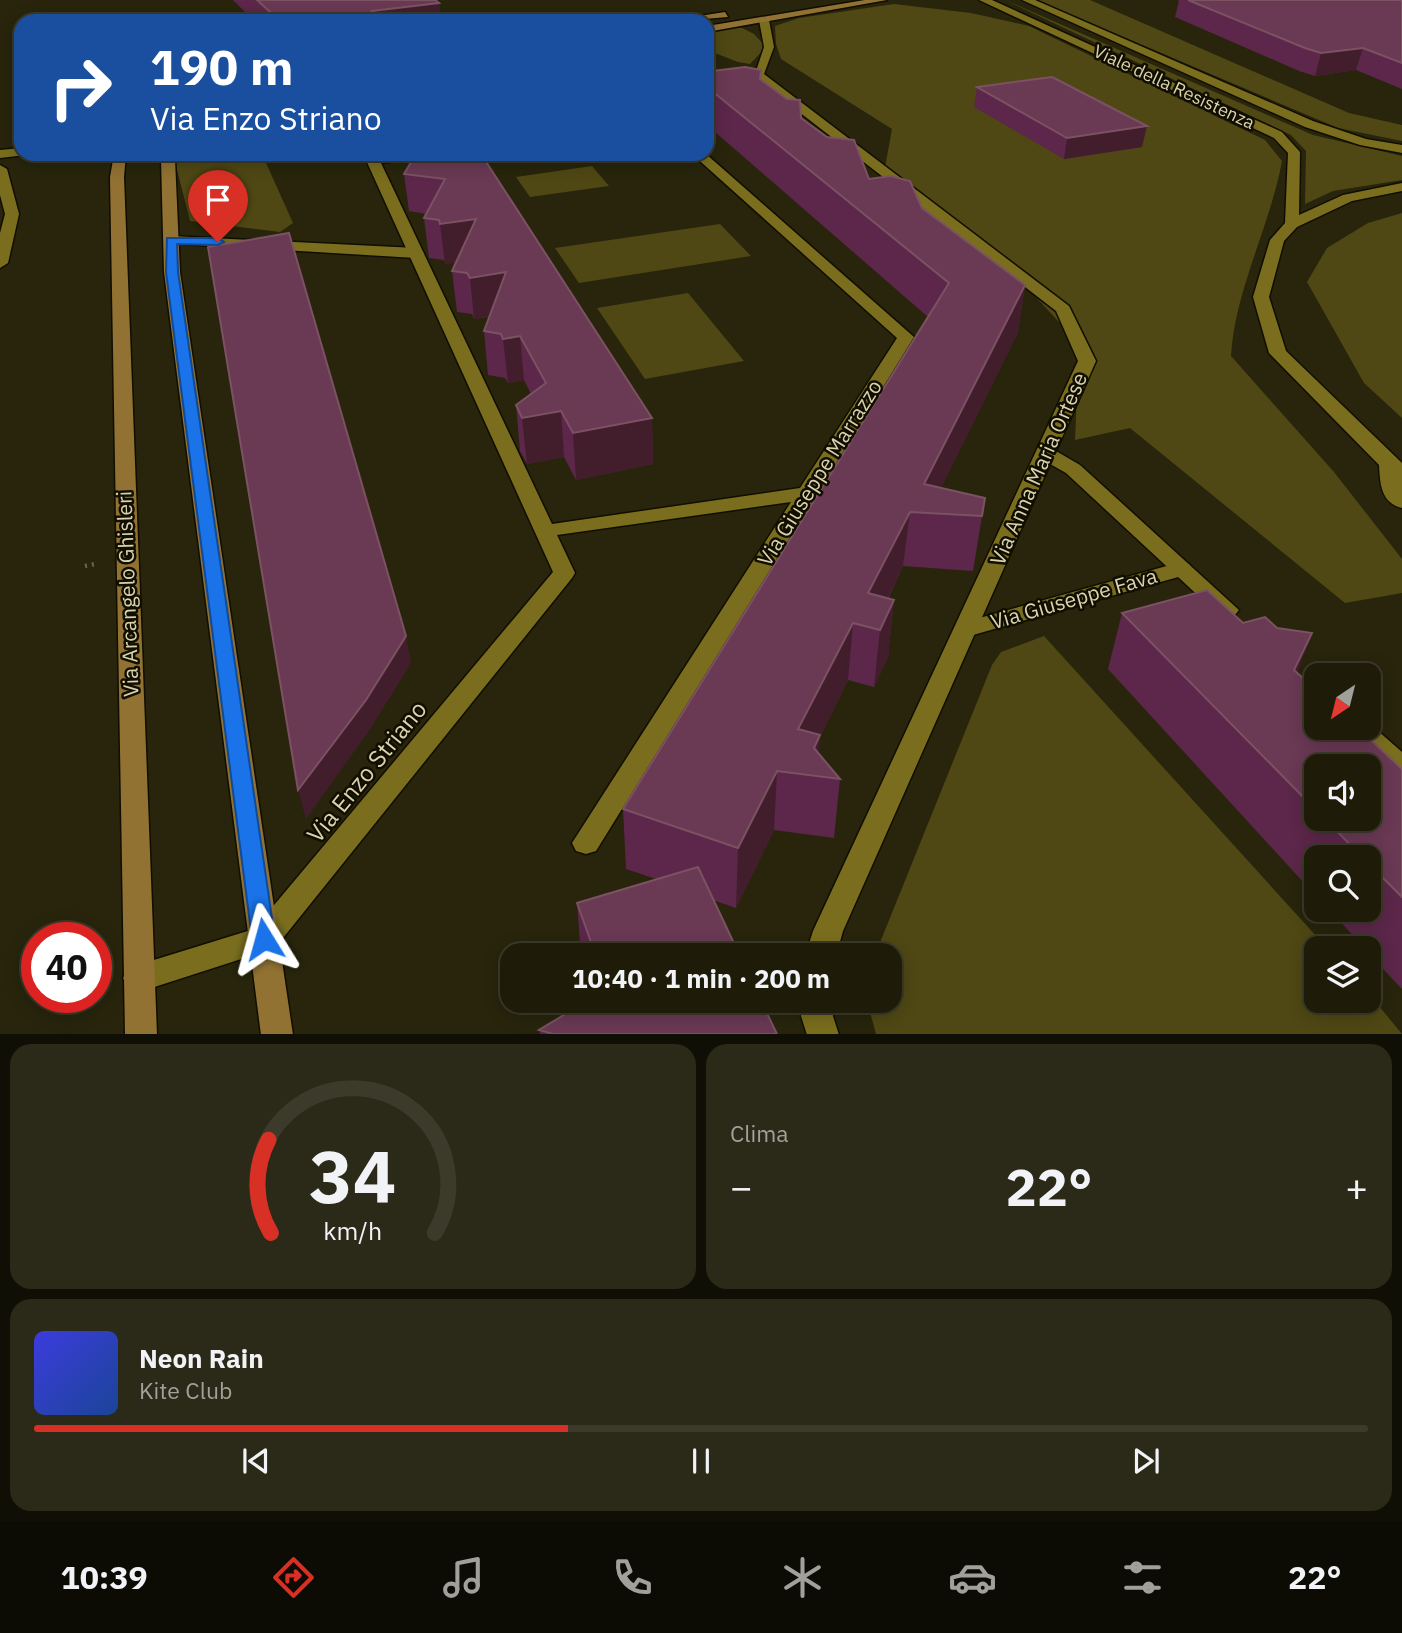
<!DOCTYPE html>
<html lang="it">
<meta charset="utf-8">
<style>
:root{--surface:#1e1c09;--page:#2b2917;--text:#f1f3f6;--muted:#a1a19c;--line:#3c3a2a;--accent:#d93025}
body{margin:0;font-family:"IBM Plex Sans",sans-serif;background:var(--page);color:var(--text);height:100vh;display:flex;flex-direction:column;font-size:26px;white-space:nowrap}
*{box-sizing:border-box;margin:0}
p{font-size:23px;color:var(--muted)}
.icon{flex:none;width:38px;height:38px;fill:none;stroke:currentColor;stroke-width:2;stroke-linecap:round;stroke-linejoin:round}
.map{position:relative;height:1034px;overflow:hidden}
.panel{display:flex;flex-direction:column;gap:10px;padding:10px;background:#100f05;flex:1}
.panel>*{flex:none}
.top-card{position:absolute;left:14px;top:14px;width:700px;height:147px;border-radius:21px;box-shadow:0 4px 18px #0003,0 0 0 2px var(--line);background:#1a4fa0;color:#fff;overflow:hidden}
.needle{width:46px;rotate:215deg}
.controls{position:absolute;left:1304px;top:663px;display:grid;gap:14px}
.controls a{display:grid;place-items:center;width:77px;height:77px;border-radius:14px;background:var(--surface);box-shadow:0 4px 18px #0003,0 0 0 2px var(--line);font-size:35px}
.speed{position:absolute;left:21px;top:922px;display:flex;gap:14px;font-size:35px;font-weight:700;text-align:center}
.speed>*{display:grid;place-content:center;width:91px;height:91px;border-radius:50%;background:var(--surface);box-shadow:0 4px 18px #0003,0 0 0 2px var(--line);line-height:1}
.speed .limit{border:10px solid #d22;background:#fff;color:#111}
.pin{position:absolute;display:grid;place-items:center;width:60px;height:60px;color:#fff;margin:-72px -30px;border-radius:50% 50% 50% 0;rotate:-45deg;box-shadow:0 0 7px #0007}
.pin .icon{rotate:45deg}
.me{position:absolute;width:77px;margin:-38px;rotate:352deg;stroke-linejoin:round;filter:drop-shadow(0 0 5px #0008)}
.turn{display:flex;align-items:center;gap:24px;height:147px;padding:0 21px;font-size:32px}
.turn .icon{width:91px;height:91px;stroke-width:2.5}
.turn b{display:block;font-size:49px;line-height:60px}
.big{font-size:52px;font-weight:800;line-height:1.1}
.panel .card{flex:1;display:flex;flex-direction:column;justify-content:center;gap:10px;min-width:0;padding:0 24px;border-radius:21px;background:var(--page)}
.panel .dial{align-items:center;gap:0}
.dial svg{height:182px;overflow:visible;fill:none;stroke:var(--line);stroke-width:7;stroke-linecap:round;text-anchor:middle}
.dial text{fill:var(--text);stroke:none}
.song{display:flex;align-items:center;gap:21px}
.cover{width:84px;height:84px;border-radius:10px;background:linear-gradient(135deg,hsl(240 70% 55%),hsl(220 70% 35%))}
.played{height:7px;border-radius:4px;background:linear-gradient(90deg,var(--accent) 40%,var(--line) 40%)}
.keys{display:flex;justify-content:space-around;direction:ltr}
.heat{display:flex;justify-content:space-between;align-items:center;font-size:38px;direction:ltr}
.panel .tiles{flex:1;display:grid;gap:10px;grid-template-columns:1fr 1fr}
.card:last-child{grid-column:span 2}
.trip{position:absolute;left:500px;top:943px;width:402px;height:70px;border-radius:21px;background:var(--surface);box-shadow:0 4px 18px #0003,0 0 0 2px var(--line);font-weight:800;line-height:70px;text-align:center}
.tab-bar{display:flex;height:112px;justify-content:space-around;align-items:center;background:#0c0b04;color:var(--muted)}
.tab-bar .icon{width:49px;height:49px}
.tab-bar .on{color:var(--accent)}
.tab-bar b{font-size:32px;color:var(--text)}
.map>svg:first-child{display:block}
.green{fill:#4f4814}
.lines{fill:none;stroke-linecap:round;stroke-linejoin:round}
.lane-casing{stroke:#110e00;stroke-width:3}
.street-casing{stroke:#110e00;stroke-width:3}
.secondary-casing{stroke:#110e00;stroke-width:3}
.path{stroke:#696648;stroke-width:4.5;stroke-dasharray:2 5;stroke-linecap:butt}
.lane{fill:#7a6e1e;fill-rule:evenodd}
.street{fill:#7a6e1e;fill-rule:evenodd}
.secondary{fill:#917232;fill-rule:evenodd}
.wall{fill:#5c274a;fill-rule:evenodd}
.shaded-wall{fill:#421e2c}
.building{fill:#6a3954;stroke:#7b5262;stroke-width:2}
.route{fill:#1a73e8;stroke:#114b97;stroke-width:2}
.labels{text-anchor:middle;stroke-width:5;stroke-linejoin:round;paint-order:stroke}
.far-street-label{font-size:18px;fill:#d8d3ae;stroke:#110e00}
.street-label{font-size:21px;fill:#d8d3ae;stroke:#110e00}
.near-street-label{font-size:24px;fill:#d8d3ae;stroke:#110e00}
</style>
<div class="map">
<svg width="1402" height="1035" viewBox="0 0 1402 1035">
<rect width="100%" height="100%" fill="#28250c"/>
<path class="green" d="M 1005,0 L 1313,135 L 1402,156 L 1402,180 L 1333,191 L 1305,204 L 1306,151 L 1291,135 Z
M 1036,0 L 1090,0 L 1349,113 L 1402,125 L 1402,141 L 1338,128 Z
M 894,4 L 971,13 L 1029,26 L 1265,140 L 1282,161 C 1270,227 1235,289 1231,356 L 1334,472 L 1402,559 L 1402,593 L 1345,603 L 1130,428 L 1075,440 L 1079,344 L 1012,271 L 884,173 L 892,129 L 781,59 L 776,44 L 775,26 L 799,18 Z
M 740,27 L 754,34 L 766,47 L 750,64 L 738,62 L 707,50 L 707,33 Z
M 173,154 L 262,154 L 293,223 L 280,232 L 190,221 Z
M 592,166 L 609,186 L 530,197 L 516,177 Z
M 1402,213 L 1402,418 L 1364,383 L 1307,282 L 1327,248 L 1368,223 Z
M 720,224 L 751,256 L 579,283 L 555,248 Z
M 688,293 L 744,361 L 645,379 L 597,308 Z
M 1044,636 L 1327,948 L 1316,948 L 1316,1001 L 1368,1001 L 1369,994 L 1402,1034 L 876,1034 L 867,1001 L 891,1001 L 891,956 L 875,955 L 992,665 L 1001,652 Z"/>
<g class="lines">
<g class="lane-casing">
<path id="lane" d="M 171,236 L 416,248 L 424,253 L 416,258 L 166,243 L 166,237 Z
M 1181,562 L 1189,564 L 1192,569 L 1189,574 L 966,637 L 958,634 L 954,629 L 958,624 Z"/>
</g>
<g class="street-casing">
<path id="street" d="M 979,0 L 992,0 L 1282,132 L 1300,152 L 1299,215 L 1343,195 L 1402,183 L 1402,191 L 1352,201 L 1297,227 L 1284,241 L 1269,297 L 1286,351 L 1402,463 L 1402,508 C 1381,503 1380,484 1379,465 L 1269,353 L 1253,297 L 1270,240 L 1285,223 L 1288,153 L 1274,138 Z
M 1022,0 L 1035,0 L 1313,121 L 1366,139 L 1402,145 L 1402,153 L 1360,145 L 1305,127 Z
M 764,17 L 769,20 L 774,47 L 764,74 L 1069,306 L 1096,361 L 1056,451 L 1080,465 L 1239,610 L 1235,615 L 1219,615 L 1066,473 L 1050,464 L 843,931 L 836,956 L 805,956 L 813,931 L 1078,361 L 1056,311 L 754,77 L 764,47 L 759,20 Z
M 21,148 L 21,154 L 26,155 L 0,158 L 0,150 Z
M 389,154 L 424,154 L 418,158 L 381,163 L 552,524 L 800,488 L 897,338 L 692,154 L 706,154 L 914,337 L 596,851 L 586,854 L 576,851 L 572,843 L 791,502 L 557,535 L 575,573 L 572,578 L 275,948 L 139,992 L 128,988 L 123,978 L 128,968 L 254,929 L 553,572 L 366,160 Z
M 0,165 L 7,169 L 19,214 L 8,263 L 0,268 L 0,233 L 5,214 L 0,195 Z
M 1368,722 L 1402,752 L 1402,777 L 1393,774 L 1346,728 L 1368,728 Z
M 801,1001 L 833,1001 L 833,1016 L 839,1035 L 807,1035 L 801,1016 Z"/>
</g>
<g class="secondary-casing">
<path id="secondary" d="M 865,0 L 887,0 L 707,32 L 707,26 Z
M 725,12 L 728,17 L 681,21 L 686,18 Z
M 114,154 L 126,154 L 124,177 L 157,1035 L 125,1035 L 110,177 Z
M 165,154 L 177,154 L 175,159 L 180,272 L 293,1035 L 261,1035 L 164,272 L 161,159 Z"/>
</g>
<path class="path" d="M 85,566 L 95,564"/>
<use href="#lane" class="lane"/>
<use href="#street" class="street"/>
<use href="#secondary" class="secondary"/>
</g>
<path class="wall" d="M 233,0 L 435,0 L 439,3 L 441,21 L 254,21 Z
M 1177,0 L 1402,0 L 1402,89 L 1356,70 L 1315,76 L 1299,71 L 1175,17 L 1179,1 Z
M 707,41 L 715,70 L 760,79 L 869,179 L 922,208 L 1025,285 L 1018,332 L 941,488 L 985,498 L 973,571 L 903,566 L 888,599 L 894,600 L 888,657 L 874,687 L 848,680 L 820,737 L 818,753 L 840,779 L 834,838 L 774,830 L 736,908 L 713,900 L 740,956 L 581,956 L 577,903 L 656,879 L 626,869 L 623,809 L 928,317 L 707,125 Z
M 977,87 L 1142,147 L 1064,159 L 974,107 Z
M 409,154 L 481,154 L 652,418 L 653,464 L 576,480 L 564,457 L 527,464 L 520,451 L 516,405 L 531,394 L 524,380 L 508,383 L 505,378 L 488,375 L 484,331 L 489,317 L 474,319 L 472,314 L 457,312 L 452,271 L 456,262 L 445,264 L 444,260 L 429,258 L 424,218 L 426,214 L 409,211 L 404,174 L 410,163 Z
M 1122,613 L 1298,673 L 1402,769 L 1402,989 L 1368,953 L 1368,948 L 1365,948 L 1329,910 L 1368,910 L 1368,858 L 1316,858 L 1316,896 L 1108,669 ZM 1316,766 L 1368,819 L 1316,819 Z
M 539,1030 L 777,1034 L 540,1034 Z"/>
<path class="shaded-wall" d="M 439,3 L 441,21 L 373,21 L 372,11 Z
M 715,47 L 715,82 L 712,71 Z
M 1363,48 L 1356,70 L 1315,76 L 1321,53 Z
M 1147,126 L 1142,147 L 1064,159 L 1067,138 Z
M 476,219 L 480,259 L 445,264 L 440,224 Z
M 506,272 L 510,313 L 474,319 L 470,278 Z
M 1025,285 L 1018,332 L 929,513 L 924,484 Z
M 520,336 L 524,380 L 508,383 L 503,339 Z
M 561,411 L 564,457 L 527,464 L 522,418 Z
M 652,418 L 653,464 L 576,480 L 573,433 Z
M 910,512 L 903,566 L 873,628 L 868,593 Z
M 894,600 L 888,657 L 874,687 L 880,630 Z
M 853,623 L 848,680 L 820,737 L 817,776 L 798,729 Z
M 1312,633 L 1291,690 L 1294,670 Z
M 406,636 L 411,663 L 371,728 L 306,819 L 298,790 Z
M 777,771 L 774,830 L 736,908 L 738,848 Z"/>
<path class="building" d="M 257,0 L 435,0 L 439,3 L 372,11 L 373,21 L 299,21 L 297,19 L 280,21 Z
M 1188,0 L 1402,0 L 1402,63 L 1363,48 L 1321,53 L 1305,48 Z
M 707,41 L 715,47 L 712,71 L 745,67 L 761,70 L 760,79 L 787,99 L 800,100 L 801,118 L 827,137 L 854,140 L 869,179 L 891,176 L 910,181 L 922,208 L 1025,285 L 924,484 L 985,498 L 982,516 L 910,512 L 868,593 L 894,600 L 880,630 L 853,623 L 798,729 L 820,735 L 814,748 L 840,779 L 777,771 L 738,848 L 623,809 L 949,283 L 707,87 Z
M 1052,77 L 1147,126 L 1067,138 L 977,87 Z
M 416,154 L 481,154 L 652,418 L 573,433 L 561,411 L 522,418 L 516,405 L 546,383 L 520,336 L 503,339 L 501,334 L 484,331 L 506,272 L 470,278 L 467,273 L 452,271 L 476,219 L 440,224 L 439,220 L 424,218 L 445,179 L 404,174 Z
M 289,233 L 406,636 L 366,700 L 298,790 L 208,247 Z
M 1207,590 L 1243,623 L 1265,617 L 1277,628 L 1312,633 L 1294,670 L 1316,690 L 1316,728 L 1358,728 L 1402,769 L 1402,897 L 1368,863 L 1368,858 L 1363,858 L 1325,819 L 1368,819 L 1368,766 L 1316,766 L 1316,810 L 1122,613 Z
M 698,867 L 740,956 L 596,956 L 577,903 Z
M 595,1001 L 761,1001 L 777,1034 L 553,1034 L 539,1030 L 577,1007 Z"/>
<path class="route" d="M 167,238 L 218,238 L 224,242 L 218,245 L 177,244 L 178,272 L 275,939 L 272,946 L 264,949 L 256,946 L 252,939 L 166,272 Z"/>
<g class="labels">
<g class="far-street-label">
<text transform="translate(1174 87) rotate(25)" y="6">Viale della Resistenza</text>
</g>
<g class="street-label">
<text transform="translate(1039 469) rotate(-66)" y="7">Via Anna Maria Ortese</text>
<text transform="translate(820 473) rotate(-58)" y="7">Via Giuseppe Marrazzo</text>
<text transform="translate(128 594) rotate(-92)" y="7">Via Arcangelo Ghisleri</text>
<text transform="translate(1074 599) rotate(-16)" y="7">Via Giuseppe Fava</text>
</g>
<g class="near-street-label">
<text transform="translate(367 772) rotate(-51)" y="8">Via Enzo Striano</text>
</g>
</g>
</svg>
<div class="controls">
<a><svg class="needle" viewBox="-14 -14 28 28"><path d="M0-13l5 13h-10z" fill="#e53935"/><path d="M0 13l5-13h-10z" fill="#a1a19c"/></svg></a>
<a><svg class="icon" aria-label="sound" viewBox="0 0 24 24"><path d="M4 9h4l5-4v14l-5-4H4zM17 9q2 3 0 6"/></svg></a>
<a><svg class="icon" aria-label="search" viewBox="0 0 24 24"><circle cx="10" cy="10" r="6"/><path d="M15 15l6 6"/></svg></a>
<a><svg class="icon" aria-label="layers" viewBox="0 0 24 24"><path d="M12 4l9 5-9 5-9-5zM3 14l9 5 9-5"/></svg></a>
</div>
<div class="speed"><div class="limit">40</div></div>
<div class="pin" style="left:218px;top:242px;background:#d93025"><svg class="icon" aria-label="arrive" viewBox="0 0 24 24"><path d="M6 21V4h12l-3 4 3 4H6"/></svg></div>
<svg class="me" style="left:264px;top:939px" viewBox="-20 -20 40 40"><path d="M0-17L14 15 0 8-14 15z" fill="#1a73e8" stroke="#fff" stroke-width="4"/></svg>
<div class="trip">10:40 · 1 min · 200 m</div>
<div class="top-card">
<div class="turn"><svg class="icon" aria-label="right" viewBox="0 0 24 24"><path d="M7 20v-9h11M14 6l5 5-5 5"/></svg><div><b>190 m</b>Via Enzo Striano</div></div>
</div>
</div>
<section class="panel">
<div class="tiles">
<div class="card dial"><svg viewBox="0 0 100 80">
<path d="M14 69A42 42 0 1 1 86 69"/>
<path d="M14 69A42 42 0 0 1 13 28" stroke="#d93025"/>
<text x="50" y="56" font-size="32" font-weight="700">34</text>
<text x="50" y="72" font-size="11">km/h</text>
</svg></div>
<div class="card"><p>Clima</p>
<div class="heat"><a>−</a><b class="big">22°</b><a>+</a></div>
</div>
<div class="card">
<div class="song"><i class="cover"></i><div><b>Neon Rain</b><p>Kite Club</p></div></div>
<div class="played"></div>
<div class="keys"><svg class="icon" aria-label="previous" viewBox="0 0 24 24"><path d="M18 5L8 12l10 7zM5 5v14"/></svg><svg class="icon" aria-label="pause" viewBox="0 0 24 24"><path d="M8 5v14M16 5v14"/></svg><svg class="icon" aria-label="next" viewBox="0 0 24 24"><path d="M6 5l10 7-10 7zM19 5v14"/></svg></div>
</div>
</div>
</section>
<nav class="tab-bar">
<b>10:39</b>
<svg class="icon on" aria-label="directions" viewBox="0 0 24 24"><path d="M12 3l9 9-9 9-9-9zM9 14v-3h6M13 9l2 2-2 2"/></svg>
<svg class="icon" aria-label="music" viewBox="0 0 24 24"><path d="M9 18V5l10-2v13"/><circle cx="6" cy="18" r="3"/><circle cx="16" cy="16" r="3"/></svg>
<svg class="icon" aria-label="phone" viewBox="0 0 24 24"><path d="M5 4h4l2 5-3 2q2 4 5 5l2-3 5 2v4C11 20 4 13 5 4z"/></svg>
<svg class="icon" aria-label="climate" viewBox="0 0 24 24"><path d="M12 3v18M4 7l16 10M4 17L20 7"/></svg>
<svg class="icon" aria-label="car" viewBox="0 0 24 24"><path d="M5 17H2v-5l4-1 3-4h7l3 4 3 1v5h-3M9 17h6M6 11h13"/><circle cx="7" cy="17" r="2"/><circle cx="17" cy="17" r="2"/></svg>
<svg class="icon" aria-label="filters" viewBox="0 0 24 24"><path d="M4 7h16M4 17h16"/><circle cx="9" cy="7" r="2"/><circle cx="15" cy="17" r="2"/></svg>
<b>22°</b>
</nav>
